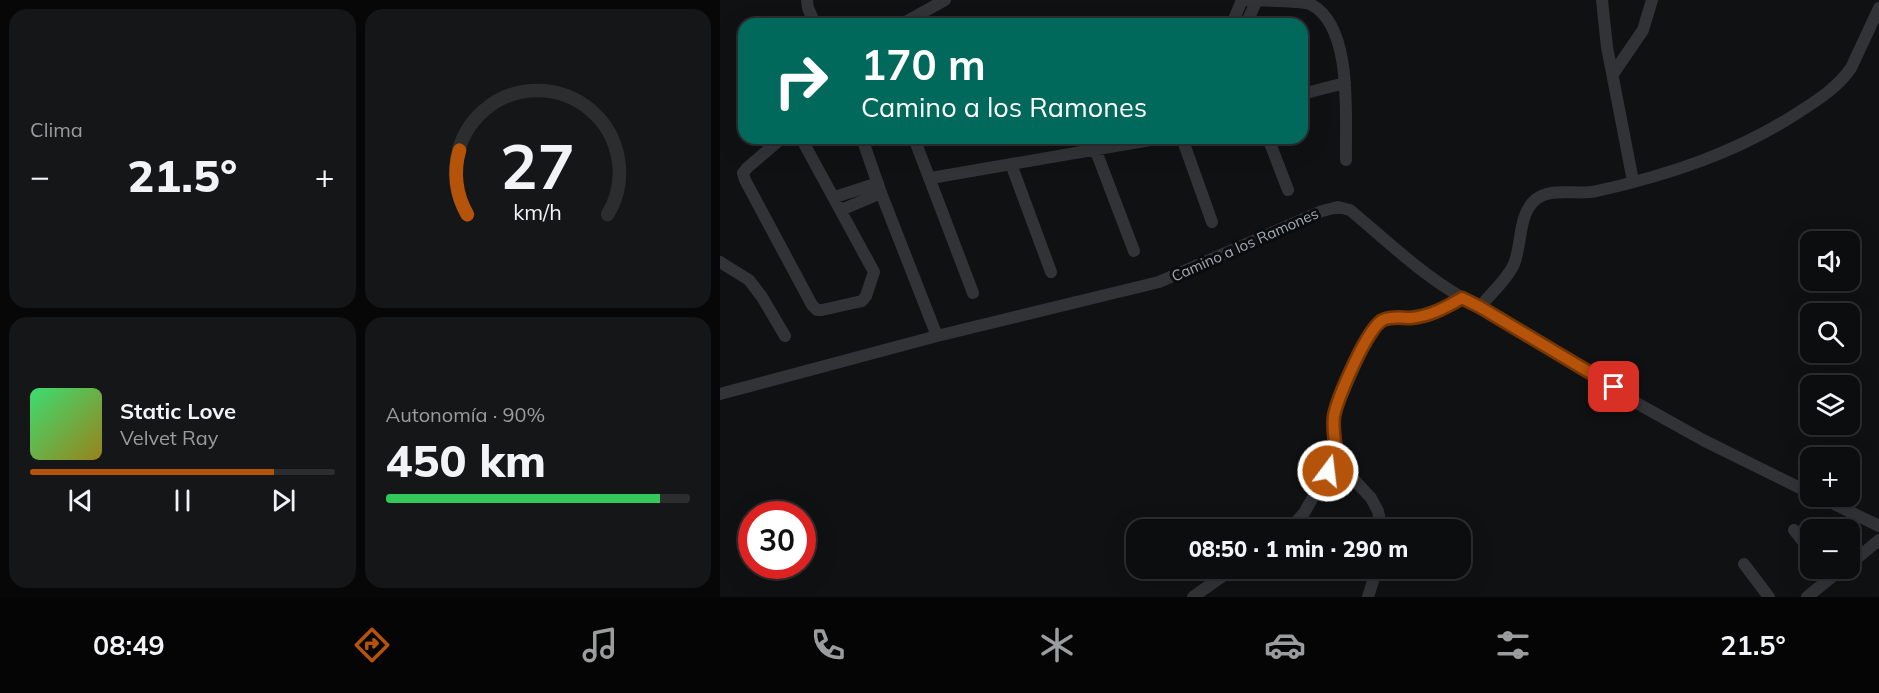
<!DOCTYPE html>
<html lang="es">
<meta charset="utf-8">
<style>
:root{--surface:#0c0d0e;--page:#151617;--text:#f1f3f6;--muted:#9a9c9e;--line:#2c2d2e;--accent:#b45309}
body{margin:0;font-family:Mulish,sans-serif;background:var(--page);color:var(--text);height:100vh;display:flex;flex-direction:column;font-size:22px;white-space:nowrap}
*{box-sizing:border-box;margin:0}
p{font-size:20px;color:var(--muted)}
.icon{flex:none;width:33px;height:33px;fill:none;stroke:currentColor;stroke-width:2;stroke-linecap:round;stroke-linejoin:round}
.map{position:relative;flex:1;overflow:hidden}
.side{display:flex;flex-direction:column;gap:9px;padding:9px;background:#070708;width:720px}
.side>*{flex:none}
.hud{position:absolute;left:18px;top:18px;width:570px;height:126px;border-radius:18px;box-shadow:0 6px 24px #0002,0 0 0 2px var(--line);background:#00695c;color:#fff;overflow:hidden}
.tools{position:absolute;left:1080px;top:231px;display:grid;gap:12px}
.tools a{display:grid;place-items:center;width:60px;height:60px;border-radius:12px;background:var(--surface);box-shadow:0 6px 24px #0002,0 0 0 2px var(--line);font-size:30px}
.speed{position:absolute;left:18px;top:501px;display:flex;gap:12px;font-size:30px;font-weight:700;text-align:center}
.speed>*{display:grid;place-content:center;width:78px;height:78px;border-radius:50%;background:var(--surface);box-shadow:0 6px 24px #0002,0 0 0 2px var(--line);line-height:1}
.speed .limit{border:9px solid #d22;background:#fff;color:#111}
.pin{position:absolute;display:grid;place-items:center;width:51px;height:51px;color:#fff;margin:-26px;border-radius:12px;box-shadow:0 3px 9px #0006}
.me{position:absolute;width:66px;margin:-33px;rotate:15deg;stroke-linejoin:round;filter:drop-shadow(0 0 4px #0008)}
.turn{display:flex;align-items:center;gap:21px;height:126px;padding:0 24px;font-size:27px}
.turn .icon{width:78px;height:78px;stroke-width:2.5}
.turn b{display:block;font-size:42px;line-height:51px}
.big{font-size:45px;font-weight:800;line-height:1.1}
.side .widget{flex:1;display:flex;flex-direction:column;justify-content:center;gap:9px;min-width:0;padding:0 21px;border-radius:18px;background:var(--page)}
.side .dial{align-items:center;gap:0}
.dial svg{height:156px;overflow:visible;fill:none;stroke:var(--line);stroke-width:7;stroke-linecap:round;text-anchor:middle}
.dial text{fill:var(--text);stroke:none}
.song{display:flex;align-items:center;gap:18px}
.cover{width:72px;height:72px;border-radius:9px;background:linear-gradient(135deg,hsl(140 70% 55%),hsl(50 70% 35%))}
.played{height:6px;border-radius:3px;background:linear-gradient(90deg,var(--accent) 80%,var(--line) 80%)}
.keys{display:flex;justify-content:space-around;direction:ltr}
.heat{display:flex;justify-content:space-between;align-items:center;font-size:33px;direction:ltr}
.charge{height:9px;border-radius:4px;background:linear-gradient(90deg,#34c759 90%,var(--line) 0)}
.side .tiles{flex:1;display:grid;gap:9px;grid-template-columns:repeat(2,1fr)}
.trip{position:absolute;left:406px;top:519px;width:345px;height:60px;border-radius:18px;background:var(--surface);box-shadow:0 6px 24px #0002,0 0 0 2px var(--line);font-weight:800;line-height:60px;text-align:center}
.dock{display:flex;height:96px;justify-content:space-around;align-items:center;background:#050506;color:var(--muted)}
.dock .icon{width:42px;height:42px}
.dock .on{color:var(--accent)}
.dock b{font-size:27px;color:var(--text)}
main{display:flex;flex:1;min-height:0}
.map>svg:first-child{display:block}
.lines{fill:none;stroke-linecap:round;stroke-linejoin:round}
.street{stroke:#313337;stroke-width:12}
.route-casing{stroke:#753606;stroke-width:15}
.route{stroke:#b45309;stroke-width:10}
.labels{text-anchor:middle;stroke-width:6;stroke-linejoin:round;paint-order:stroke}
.street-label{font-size:15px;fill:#a1a8b4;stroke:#0b0c0d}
</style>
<main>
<section class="side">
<div class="tiles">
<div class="widget"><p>Clima</p>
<div class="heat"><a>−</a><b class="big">21.5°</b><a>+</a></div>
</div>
<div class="widget dial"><svg viewBox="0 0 100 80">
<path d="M14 69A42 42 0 1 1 86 69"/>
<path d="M14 69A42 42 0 0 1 10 36" stroke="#b45309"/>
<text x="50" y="56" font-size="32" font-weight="700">27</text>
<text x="50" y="72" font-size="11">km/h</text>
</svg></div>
<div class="widget">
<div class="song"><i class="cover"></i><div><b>Static Love</b><p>Velvet Ray</p></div></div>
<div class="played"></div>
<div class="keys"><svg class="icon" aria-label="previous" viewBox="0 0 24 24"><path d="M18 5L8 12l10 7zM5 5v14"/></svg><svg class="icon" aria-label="pause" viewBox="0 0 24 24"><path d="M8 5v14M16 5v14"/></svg><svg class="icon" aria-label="next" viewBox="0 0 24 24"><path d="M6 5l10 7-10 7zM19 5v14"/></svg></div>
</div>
<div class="widget"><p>Autonomía · 90%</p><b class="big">450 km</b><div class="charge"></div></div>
</div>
</section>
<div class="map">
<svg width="1159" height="597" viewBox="0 0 1159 597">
<rect width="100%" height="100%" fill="#101112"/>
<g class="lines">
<path class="street" d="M 87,0 L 88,8 L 95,24
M 526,0 C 542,1 577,0 590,4 C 634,25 625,119 626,160
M 882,0 L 887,47 L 913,181
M 182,24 L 225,0
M 512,24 L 522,0
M 526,24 L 537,0
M 893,74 L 923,30 L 932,0
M 582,94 L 625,83
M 62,138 L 27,168 L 23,173 L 25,180 L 92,305 L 97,310 L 102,310 L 142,301 L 146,296 L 154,272 L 81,138
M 142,138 L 161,193 L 217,336
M 194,138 L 253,293
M 371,138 L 414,251
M 462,138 L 492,222
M 548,138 L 568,190
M 291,164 L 331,272
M 211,178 L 442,138
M 115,197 L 158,183
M 121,210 L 161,193
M 0,262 L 29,280 L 42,297 L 65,336
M 760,307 C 771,293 787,280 794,264 C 802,245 798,215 815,200 C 832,186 858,196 877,191 C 949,175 1018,152 1079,112 C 1098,100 1118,87 1131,68 L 1159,8
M 0,394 L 217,336 L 439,282 L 602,211 L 618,207 L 630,210 C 671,244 711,284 760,307 L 922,406 L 983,440 L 1090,493
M 1098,496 L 1159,526
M 569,530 L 584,513 L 608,471 L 618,462
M 662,530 L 658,511 L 651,498 L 618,462 L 613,425 L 618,404 L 648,336 L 658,323 L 667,318 L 705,316 L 715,313 L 742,298
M 1074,530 L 1090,550
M 1024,564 L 1049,597
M 1130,564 L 1159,540
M 473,597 L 514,568
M 648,597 L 657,568
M 1087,597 L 1123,568"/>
</g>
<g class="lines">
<g class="route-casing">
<path id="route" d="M 608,471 L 618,462 C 616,447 612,432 614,416 C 617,399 648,326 663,320 C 672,316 682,318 691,318 C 710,316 725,308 742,298 L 760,307 L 894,387"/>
</g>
<use href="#route" class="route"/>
</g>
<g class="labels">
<g class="street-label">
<text transform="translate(525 245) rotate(-24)" y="5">Camino a los Ramones</text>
</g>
</g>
</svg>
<div class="tools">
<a><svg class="icon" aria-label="sound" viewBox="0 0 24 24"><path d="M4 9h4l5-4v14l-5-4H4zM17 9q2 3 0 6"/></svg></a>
<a><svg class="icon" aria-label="search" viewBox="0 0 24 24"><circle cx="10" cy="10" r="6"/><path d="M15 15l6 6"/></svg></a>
<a><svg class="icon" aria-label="layers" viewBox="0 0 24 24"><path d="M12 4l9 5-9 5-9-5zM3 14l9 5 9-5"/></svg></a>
<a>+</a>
<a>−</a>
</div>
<div class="speed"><div class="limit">30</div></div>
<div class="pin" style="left:894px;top:387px;background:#d93025"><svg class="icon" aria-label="arrive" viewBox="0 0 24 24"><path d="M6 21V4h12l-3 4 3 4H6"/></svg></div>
<svg class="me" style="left:608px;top:471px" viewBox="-20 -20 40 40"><circle r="17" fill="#b45309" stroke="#fff" stroke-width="3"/><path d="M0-11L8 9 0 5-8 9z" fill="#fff"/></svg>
<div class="trip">08:50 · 1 min · 290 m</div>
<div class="hud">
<div class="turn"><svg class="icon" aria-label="right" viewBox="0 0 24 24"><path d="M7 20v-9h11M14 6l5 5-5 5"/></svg><div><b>170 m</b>Camino a los Ramones</div></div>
</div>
</div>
</main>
<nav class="dock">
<b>08:49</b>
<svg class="icon on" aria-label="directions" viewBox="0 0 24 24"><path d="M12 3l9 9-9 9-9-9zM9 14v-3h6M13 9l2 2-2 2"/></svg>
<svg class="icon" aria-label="music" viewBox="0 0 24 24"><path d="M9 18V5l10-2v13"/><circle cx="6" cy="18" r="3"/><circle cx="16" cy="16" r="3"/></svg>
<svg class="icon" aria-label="phone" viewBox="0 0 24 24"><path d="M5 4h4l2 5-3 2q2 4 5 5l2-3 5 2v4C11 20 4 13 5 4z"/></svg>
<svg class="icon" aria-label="climate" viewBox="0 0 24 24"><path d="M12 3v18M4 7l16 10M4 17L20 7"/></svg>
<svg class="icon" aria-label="car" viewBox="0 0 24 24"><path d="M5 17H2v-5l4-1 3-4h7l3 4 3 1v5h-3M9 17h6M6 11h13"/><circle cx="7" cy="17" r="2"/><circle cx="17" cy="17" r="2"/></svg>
<svg class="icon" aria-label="filters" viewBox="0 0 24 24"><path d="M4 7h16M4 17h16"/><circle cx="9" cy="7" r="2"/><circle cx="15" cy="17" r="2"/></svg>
<b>21.5°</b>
</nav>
